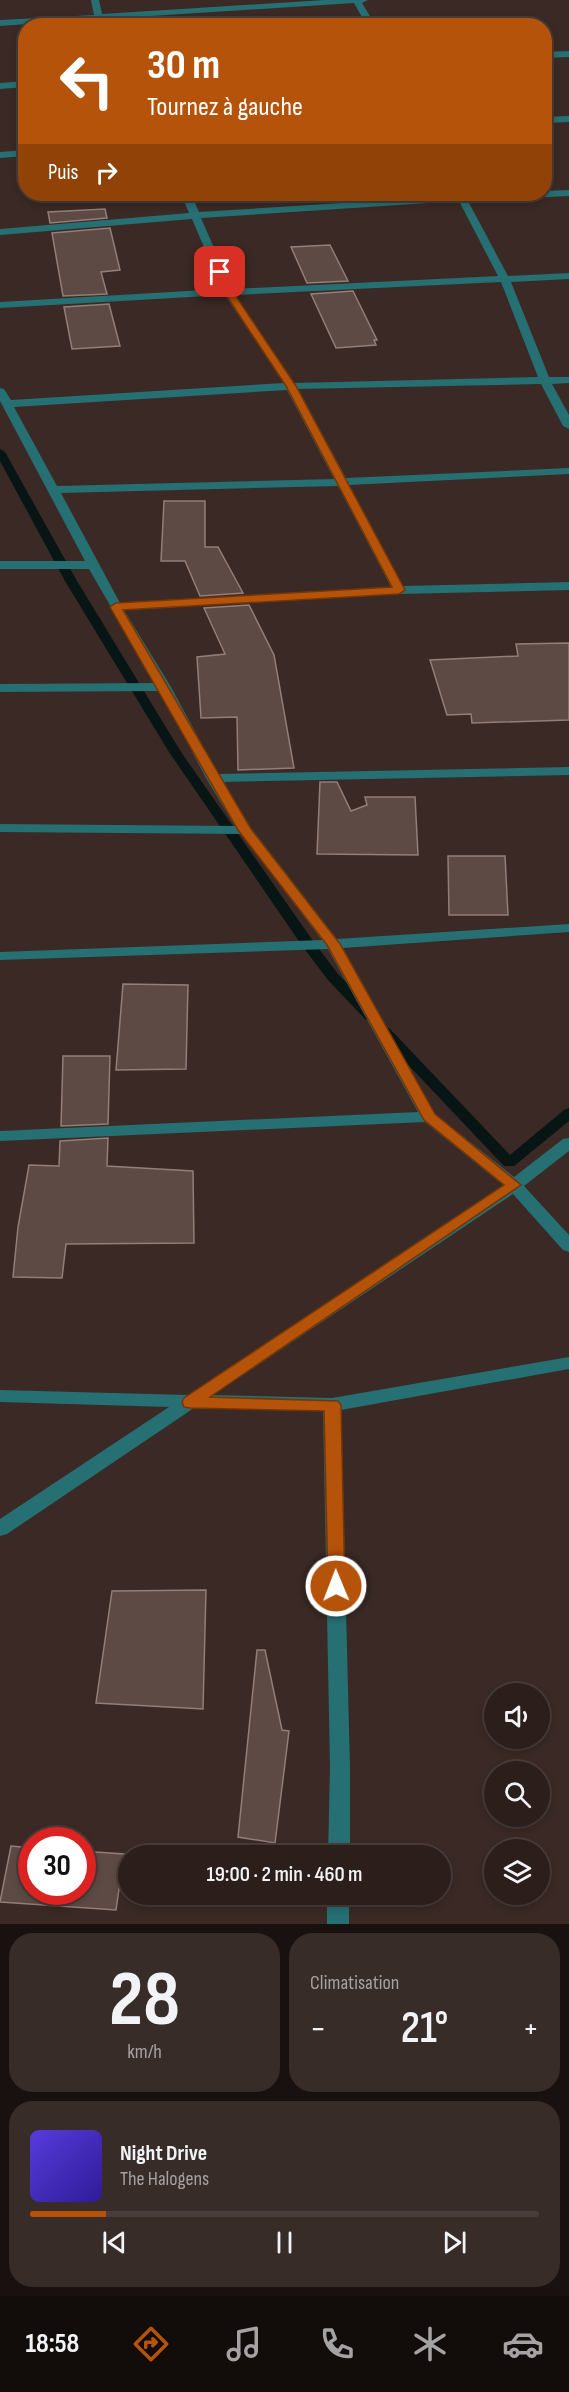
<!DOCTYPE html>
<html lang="fr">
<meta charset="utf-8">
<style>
:root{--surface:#2c1f1b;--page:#382c28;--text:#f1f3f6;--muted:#a6a2a3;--line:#483d3a;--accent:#b45309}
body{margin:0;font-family:"Sofia Sans Condensed",sans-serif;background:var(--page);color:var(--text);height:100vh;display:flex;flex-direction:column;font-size:22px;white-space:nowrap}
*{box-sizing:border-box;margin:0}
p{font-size:20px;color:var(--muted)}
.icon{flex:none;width:33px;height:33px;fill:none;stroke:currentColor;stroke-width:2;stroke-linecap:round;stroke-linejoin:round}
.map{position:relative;height:1924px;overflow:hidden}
.panel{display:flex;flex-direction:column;gap:9px;padding:9px;background:#18110f;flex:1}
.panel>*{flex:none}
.guide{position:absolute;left:18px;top:18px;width:534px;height:183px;border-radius:24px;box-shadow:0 3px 9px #0003,0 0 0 2px var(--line);background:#b45309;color:#fff;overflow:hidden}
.buttons{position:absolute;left:484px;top:1683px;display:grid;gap:12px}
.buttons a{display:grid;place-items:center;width:66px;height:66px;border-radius:50%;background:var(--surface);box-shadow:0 3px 9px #0003,0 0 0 2px var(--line);font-size:30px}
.speed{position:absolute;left:18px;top:1827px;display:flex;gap:12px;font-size:30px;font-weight:700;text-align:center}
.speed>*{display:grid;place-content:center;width:78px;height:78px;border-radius:50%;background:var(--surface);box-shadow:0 3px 9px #0003,0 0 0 2px var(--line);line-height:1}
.speed .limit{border:9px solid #d22;background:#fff;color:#111}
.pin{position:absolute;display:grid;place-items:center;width:51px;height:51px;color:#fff;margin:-26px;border-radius:12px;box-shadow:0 3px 9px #0006}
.me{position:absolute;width:66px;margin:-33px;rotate:359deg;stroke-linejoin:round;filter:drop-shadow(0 0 4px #0008)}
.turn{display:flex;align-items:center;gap:21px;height:126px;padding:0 30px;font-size:27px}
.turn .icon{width:78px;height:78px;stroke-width:2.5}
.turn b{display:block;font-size:42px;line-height:51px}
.then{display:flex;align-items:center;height:57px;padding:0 30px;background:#0003;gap:12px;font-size:22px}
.big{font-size:45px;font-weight:600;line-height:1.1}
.panel .card{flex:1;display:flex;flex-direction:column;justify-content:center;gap:9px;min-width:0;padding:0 21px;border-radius:24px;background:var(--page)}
.panel .dial{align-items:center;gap:0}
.dial b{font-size:78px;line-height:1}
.song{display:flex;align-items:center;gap:18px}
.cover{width:72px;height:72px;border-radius:9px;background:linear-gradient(135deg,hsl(250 70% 55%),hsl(250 70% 35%))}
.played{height:6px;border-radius:3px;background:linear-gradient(90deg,var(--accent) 15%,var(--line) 15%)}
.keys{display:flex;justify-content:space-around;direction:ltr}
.heat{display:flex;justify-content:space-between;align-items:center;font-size:33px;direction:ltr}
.panel .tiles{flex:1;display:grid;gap:9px;grid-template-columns:1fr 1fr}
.card:last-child{grid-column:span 2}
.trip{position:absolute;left:118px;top:1845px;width:333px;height:60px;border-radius:30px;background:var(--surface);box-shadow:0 3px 9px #0003,0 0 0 2px var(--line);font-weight:600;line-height:60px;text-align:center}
.dock{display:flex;height:96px;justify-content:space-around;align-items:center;background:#120c0b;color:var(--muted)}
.dock .icon{width:42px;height:42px}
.dock .current{color:var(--accent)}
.dock b{font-size:27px;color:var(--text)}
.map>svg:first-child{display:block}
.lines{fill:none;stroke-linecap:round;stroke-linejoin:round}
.stream{fill:#071515;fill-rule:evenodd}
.building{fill:#5d4a45;stroke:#937e78;stroke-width:1.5}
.street{fill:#266f72;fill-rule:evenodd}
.route{fill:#b45309;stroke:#753606;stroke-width:1.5}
</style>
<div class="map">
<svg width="569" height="1924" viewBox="0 0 569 1924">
<rect width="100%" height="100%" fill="#3a2924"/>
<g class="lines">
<path class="stream" d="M 0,449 L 5,452 L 77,581 L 181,752 L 313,941 L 338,974 L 376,1014 L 378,1017 L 376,1020 L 366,1020 L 328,980 L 303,947 L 169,752 L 65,581 L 0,461 Z
M 384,1027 L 389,1028 L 510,1155 L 564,1110 L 569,1108 L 569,1121 L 514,1166 L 504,1166 L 379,1034 L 377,1031 L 379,1028 Z"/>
</g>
<path class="building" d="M 105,209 L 107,218 L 50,223 L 48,212 Z
M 110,228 L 120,270 L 101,272 L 107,294 L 63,296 L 52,233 Z
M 330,245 L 348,281 L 307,283 L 291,247 Z
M 353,291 L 377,340 L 374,340 L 376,345 L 336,348 L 311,294 Z
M 109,304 L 120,346 L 72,349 L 64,307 Z
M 164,501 L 205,501 L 205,547 L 218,547 L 243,593 L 200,596 L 185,561 L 161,561 Z
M 249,605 L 274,655 L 294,768 L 238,770 L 237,717 L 201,718 L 197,657 L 225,654 L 204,608 Z
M 569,643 L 569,720 L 472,723 L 471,714 L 447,715 L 430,660 L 518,656 L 516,644 Z
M 320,782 L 337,782 L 351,811 L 367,805 L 365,797 L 415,797 L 418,855 L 317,854 Z
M 448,856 L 505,856 L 508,915 L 449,915 Z
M 123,984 L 188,985 L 186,1069 L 116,1070 Z
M 63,1056 L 110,1056 L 108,1124 L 61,1126 Z
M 108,1138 L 107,1166 L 193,1171 L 194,1243 L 66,1244 L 62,1278 L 13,1277 L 18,1227 L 29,1165 L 59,1166 L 60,1141 Z
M 206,1590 L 203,1709 L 96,1703 L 112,1591 Z
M 257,1650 L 265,1650 L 282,1730 L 289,1731 L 275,1843 L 238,1837 Z
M 11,1846 L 32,1848 L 32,1892 L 82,1892 L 82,1851 L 124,1854 L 116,1910 L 0,1902 Z"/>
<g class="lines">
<path class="street" d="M 91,0 L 99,0 L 102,14 L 324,0 L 368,0 L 362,3 L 376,26 L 367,26 L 354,3 L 104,19 L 108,26 L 100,26 L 96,19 L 0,26 L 0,20 L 94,15 Z
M 569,51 L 569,57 L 544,58 L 544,52 Z
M 26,81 L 26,87 L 0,89 L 0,83 Z
M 569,116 L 569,122 L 544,123 L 544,117 Z
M 26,150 L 26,156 L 0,158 L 0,152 Z
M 569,190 L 569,196 L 468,201 L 508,276 L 569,273 L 569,279 L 511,282 L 549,377 L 569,377 L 569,383 L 552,384 L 569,415 L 569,429 L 563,426 L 541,384 L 298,389 L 346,478 L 569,468 L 569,474 L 349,485 L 403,586 L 569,582 L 569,590 L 399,594 L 124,610 L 171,687 L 218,774 L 569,767 L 569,775 L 222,782 L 251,828 L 337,939 L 569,924 L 569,932 L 343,948 L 435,1114 L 514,1177 L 563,1139 L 569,1138 L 569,1151 L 524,1186 L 569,1235 L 569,1252 L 563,1250 L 513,1194 L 213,1395 L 332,1398 L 569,1357 L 569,1369 L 341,1410 L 350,1767 L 350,1856 L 328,1856 L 330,1767 L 323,1411 L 194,1408 L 7,1534 L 0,1536 L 0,1519 L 169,1407 L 0,1402 L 0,1390 L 188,1395 L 503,1185 L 425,1122 L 0,1141 L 0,1131 L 418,1112 L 328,949 L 0,960 L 0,952 L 322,940 L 241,834 L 0,832 L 0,824 L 235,826 L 206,778 L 160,691 L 0,692 L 0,684 L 155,683 L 89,569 L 0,569 L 0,561 L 85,561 L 0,401 L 0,388 L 4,389 L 11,400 L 284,383 L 225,295 L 0,308 L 0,302 L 222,289 L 192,219 L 0,235 L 0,229 L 189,213 L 181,194 L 191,194 L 199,212 L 456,196 L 455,194 L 544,194 L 544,191 ZM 459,201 L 498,276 L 232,289 L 201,218 ZM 501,282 L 538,377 L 294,383 L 235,295 ZM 287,390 L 334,479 L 57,486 L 14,407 ZM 338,486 L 391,587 L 120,603 L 61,493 Z
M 327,1894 L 349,1894 L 349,1924 L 327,1924 Z"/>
</g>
<path class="route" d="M 217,270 L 225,272 L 233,292 L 296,386 L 405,590 L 399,594 L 123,610 L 251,829 L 340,944 L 435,1114 L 521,1185 L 210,1397 L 338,1401 L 341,1405 L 345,1586 L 343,1591 L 336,1593 L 330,1591 L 328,1586 L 324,1411 L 190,1408 L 184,1407 L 182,1402 L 184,1398 L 504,1185 L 424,1120 L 327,945 L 238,830 L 110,607 L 116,603 L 392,587 L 286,386 L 224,292 L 216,272 Z"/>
</svg>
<div class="buttons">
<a><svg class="icon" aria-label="sound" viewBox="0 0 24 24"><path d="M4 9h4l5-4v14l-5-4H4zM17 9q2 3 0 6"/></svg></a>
<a><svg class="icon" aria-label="search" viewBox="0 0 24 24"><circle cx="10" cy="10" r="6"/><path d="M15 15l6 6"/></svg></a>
<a><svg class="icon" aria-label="layers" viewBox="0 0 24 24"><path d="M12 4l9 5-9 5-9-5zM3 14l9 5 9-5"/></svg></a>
</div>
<div class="speed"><div class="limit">30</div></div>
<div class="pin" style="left:220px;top:272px;background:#d93025"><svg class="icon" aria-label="arrive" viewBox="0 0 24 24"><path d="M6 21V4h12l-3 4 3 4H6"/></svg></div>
<svg class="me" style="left:336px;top:1586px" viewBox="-20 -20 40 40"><circle r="17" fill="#b45309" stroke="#fff" stroke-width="3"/><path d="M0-11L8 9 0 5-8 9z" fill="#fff"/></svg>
<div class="trip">19:00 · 2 min · 460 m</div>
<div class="guide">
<div class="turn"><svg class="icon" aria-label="left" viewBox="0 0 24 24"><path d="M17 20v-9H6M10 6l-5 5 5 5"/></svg><div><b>30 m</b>Tournez à gauche</div></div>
<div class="then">Puis<svg class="icon" aria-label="right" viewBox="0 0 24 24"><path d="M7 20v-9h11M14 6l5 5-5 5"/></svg></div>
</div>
</div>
<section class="panel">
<div class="tiles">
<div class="card dial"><b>28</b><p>km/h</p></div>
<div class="card"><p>Climatisation</p>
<div class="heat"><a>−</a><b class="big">21°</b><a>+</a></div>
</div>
<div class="card">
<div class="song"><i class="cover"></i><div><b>Night Drive</b><p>The Halogens</p></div></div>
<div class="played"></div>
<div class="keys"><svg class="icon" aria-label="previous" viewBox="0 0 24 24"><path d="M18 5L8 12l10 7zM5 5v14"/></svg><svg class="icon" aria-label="pause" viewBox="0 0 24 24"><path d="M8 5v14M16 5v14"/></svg><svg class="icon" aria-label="next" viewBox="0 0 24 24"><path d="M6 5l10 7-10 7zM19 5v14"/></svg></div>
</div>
</div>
</section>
<nav class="dock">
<b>18:58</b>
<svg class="icon current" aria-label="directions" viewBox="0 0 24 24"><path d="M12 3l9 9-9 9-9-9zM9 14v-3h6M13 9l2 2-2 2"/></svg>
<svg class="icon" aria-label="music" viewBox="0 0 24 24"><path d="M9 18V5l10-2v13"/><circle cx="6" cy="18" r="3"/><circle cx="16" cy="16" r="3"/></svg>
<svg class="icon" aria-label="phone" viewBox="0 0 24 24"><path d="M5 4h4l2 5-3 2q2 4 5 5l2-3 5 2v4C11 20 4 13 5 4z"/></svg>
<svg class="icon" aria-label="climate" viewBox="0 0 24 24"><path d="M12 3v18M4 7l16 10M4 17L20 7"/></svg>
<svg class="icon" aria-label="car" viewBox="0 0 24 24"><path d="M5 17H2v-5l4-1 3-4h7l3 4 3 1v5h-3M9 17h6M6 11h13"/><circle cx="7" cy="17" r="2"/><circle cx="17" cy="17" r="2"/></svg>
</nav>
